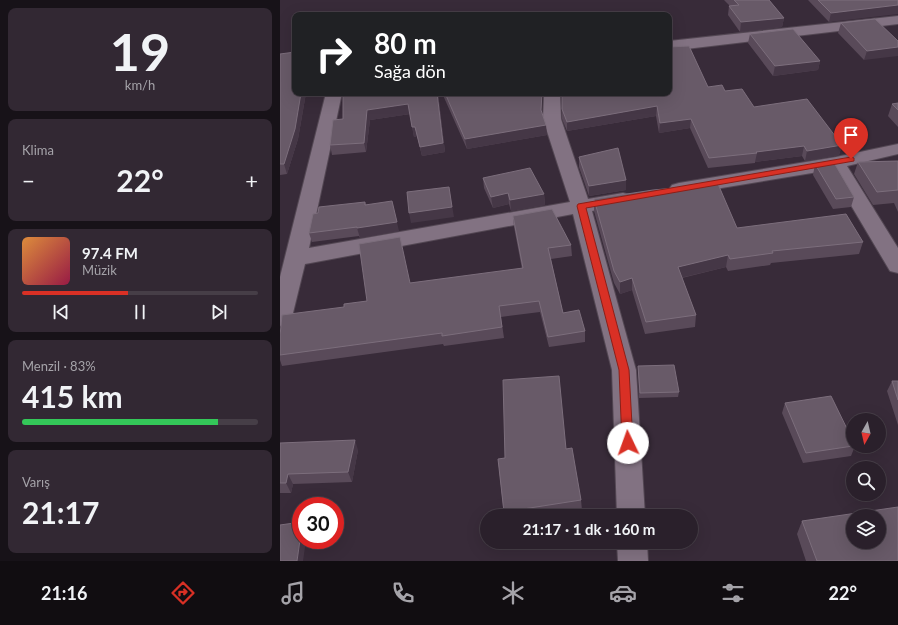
<!DOCTYPE html>
<html lang="tr">
<meta charset="utf-8">
<style>
:root{--surface:#2a202b;--page:#322833;--text:#f1f3f6;--muted:#a5a3a9;--line:#463e47;--accent:#d93025}
body{margin:0;font-family:Lato,sans-serif;background:var(--page);color:var(--text);height:100vh;display:flex;flex-direction:column;font-size:15px;white-space:nowrap}
*{box-sizing:border-box;margin:0}
p{font-size:13px;color:var(--muted)}
.icon{flex:none;width:22px;height:22px;fill:none;stroke:currentColor;stroke-width:2;stroke-linecap:round;stroke-linejoin:round}
.map{position:relative;flex:1;overflow:hidden}
.sheet{display:flex;flex-direction:column;gap:8px;padding:8px;background:#171218;width:280px}
.sheet>*{flex:none}
.top-card{position:absolute;left:12px;top:12px;width:380px;height:84px;border-radius:8px;box-shadow:0 4px 16px #0002,0 0 0 1px var(--line);background:#202124;color:#fff;overflow:hidden}
.needle{width:26px;rotate:188deg}
.controls{position:absolute;left:566px;top:413px;display:grid;gap:8px}
.controls a{display:grid;place-items:center;width:40px;height:40px;border-radius:50%;background:var(--surface);box-shadow:0 4px 16px #0002,0 0 0 1px var(--line);font-size:20px}
.speed{position:absolute;left:12px;top:497px;display:flex;gap:8px;font-size:20px;font-weight:700;text-align:center}
.speed>*{display:grid;place-content:center;width:52px;height:52px;border-radius:50%;background:var(--surface);box-shadow:0 4px 16px #0002,0 0 0 1px var(--line);line-height:1}
.speed .limit{border:6px solid #d22;background:#fff;color:#111}
.pin{position:absolute;display:grid;place-items:center;width:34px;height:34px;color:#fff;margin:-41px -17px;border-radius:50% 50% 50% 0;rotate:-45deg;box-shadow:0 0 4px #0007}
.pin .icon{rotate:45deg}
.me{position:absolute;width:44px;margin:-22px;rotate:357deg;stroke-linejoin:round;filter:drop-shadow(0 0 3px #0008)}
.turn{display:flex;align-items:center;gap:14px;height:84px;padding:0 16px;font-size:18px}
.turn .icon{width:52px;height:52px;stroke-width:2.5}
.turn b{display:block;font-size:28px;line-height:34px}
.big{font-size:30px;font-weight:700;line-height:1.1}
.sheet .widget{flex:1;display:flex;flex-direction:column;justify-content:center;gap:6px;min-width:0;padding:0 14px;border-radius:8px;background:var(--page)}
.sheet .dial{align-items:center;gap:0}
.dial b{font-size:52px;line-height:1}
.song{display:flex;align-items:center;gap:12px}
.cover{width:48px;height:48px;border-radius:6px;background:linear-gradient(135deg,hsl(30 70% 55%),hsl(340 70% 35%))}
.played{height:4px;border-radius:2px;background:linear-gradient(90deg,var(--accent) 45%,var(--line) 45%)}
.keys{display:flex;justify-content:space-around;direction:ltr}
.heat{display:flex;justify-content:space-between;align-items:center;font-size:22px;direction:ltr}
.charge{height:6px;border-radius:3px;background:linear-gradient(90deg,#34c759 83%,var(--line) 0)}
.trip{position:absolute;left:200px;top:509px;width:218px;height:40px;border-radius:20px;background:var(--surface);box-shadow:0 4px 16px #0002,0 0 0 1px var(--line);font-weight:700;line-height:40px;text-align:center}
.menu{display:flex;height:64px;justify-content:space-around;align-items:center;background:#110d11;color:var(--muted)}
.menu .icon{width:28px;height:28px}
.menu .selected{color:var(--accent)}
.menu b{font-size:18px;color:var(--text)}
main{display:flex;flex:1;min-height:0}
.map>svg:first-child{display:block}
.lines{fill:none;stroke-linecap:round;stroke-linejoin:round}
.minor-casing{stroke:#534753;stroke-width:2}
.minor{fill:#827282;fill-rule:evenodd}
.wall{fill:#594a59}
.shaded-wall{fill:#453746}
.building{fill:#685a68;stroke:#7c6e7c;fill-rule:evenodd}
.route{fill:#d93025;stroke:#8d1f18}
</style>
<main>
<section class="sheet">
<div class="widget dial"><b>19</b><p>km/h</p></div>
<div class="widget"><p>Klima</p>
<div class="heat"><a>−</a><b class="big">22°</b><a>+</a></div>
</div>
<div class="widget">
<div class="song"><i class="cover"></i><div><b>97.4 FM</b><p>Müzik</p></div></div>
<div class="played"></div>
<div class="keys"><svg class="icon" aria-label="previous" viewBox="0 0 24 24"><path d="M18 5L8 12l10 7zM5 5v14"/></svg><svg class="icon" aria-label="pause" viewBox="0 0 24 24"><path d="M8 5v14M16 5v14"/></svg><svg class="icon" aria-label="next" viewBox="0 0 24 24"><path d="M6 5l10 7-10 7zM19 5v14"/></svg></div>
</div>
<div class="widget"><p>Menzil · 83%</p><b class="big">415 km</b><div class="charge"></div></div>
<div class="widget"><p>Varış</p><b class="big">21:17</b></div>
</section>
<div class="map">
<svg width="618" height="561" viewBox="0 0 618 561">
<rect width="100%" height="100%" fill="#382b39"/>
<g class="lines">
<g class="minor-casing">
<path id="minor" d="M 618,16 L 618,24 L 389,51 L 389,41 Z
M 46,93 L 62,93 L 29,248 L 290,202 L 263,119 L 264,93 L 280,93 L 281,119 L 308,199 L 343,193 L 350,195 L 353,199 L 350,203 L 312,211 L 356,370 L 365,516 L 337,516 L 332,370 L 293,214 L 25,264 L 12,317 L 8,323 L 0,326 L 0,277 Z
M 618,144 L 618,154 L 567,166 L 618,248 L 618,273 L 610,271 L 550,170 L 399,195 L 392,193 L 389,189 L 392,185 L 399,183 L 556,157 Z
M 337,542 L 367,542 L 368,561 L 338,561 Z"/>
</g>
<use href="#minor" class="minor"/>
</g>
<path class="wall" d="M 444,0 L 489,0 L 504,18 L 502,27 L 460,32 L 448,15 L 449,6 L 450,6 Z
M 528,0 L 618,0 L 549,22 Z
M 561,23 L 618,41 L 584,60 L 558,33 Z
M 470,34 L 540,61 L 538,70 L 493,76 L 468,43 Z
M 0,54 L 15,93 L 26,93 L 18,139 L 7,174 L 0,175 Z
M 428,87 L 445,91 L 474,107 L 562,145 L 559,155 L 525,161 L 522,156 L 475,162 L 475,163 L 428,168 L 410,128 L 379,133 L 376,116 L 287,131 L 282,119 L 282,93 Z
M 158,93 L 165,152 L 142,156 L 137,136 L 134,137 L 130,114 L 90,120 L 86,152 L 52,155 L 50,145 L 63,119 Z
M 162,93 L 262,93 L 262,112 L 267,135 L 187,149 Z
M 618,103 L 618,127 L 608,116 L 612,104 Z
M 299,157 L 346,180 L 346,190 L 309,196 L 299,167 Z
M 618,161 L 618,212 L 614,203 L 593,205 L 574,174 L 578,162 Z
M 535,164 L 574,197 L 571,207 L 553,209 L 533,175 Z
M 203,178 L 264,194 L 265,205 L 231,211 L 229,204 L 213,208 L 204,188 Z
M 314,199 L 457,228 L 583,242 L 579,254 L 491,263 L 490,265 L 448,271 L 446,267 L 402,278 L 416,315 L 415,327 L 365,334 L 352,290 L 340,294 L 334,283 L 314,211 Z
M 85,202 L 86,205 L 119,231 L 80,238 L 79,236 L 32,242 L 29,233 L 38,213 Z
M 233,216 L 291,245 L 292,256 L 271,259 L 283,313 L 305,331 L 305,342 L 269,347 L 260,312 L 221,317 L 224,338 L 164,346 L 163,344 L 2,366 L 0,360 L 0,336 L 130,283 L 242,269 L 234,227 Z
M 358,366 L 399,392 L 398,397 L 359,398 L 358,371 Z
M 612,381 L 618,381 L 618,425 L 607,391 Z
M 505,403 L 573,446 L 575,446 L 571,456 L 523,463 L 502,413 Z
M 0,443 L 78,450 L 72,482 L 13,484 L 11,493 L 0,493 Z
M 286,449 L 301,500 L 302,510 L 262,516 L 224,516 L 218,459 Z
M 522,521 L 618,561 L 526,561 L 517,534 Z"/>
<path class="shaded-wall" d="M 618,5 L 618,14 L 549,22 L 551,13 Z
M 504,18 L 502,27 L 460,32 L 461,22 Z
M 618,47 L 618,56 L 584,60 L 587,51 Z
M 540,61 L 538,70 L 493,76 L 495,66 Z
M 21,93 L 26,93 L 18,139 L 7,174 L 4,164 Z
M 158,93 L 165,152 L 142,156 L 140,147 Z
M 262,93 L 262,119 L 261,110 Z
M 128,104 L 130,114 L 90,120 L 86,152 L 84,143 L 87,110 Z
M 377,106 L 376,116 L 287,131 L 287,122 Z
M 411,119 L 410,128 L 379,133 L 380,123 Z
M 266,125 L 267,135 L 187,149 L 185,139 Z
M 132,127 L 135,127 L 137,136 L 134,137 Z
M 562,145 L 559,155 L 525,161 L 527,151 Z
M 524,146 L 522,156 L 475,162 L 477,153 L 476,152 Z
M 346,180 L 346,190 L 309,196 L 309,186 Z
M 169,187 L 174,217 L 131,223 L 129,213 Z
M 228,193 L 229,204 L 213,208 L 211,197 Z
M 264,194 L 265,205 L 231,211 L 230,200 Z
M 112,201 L 119,231 L 80,238 L 77,228 Z
M 448,255 L 446,267 L 396,279 L 398,267 Z
M 352,278 L 352,290 L 340,294 L 340,282 Z
M 75,440 L 78,450 L 72,482 L 68,472 Z
M 8,474 L 13,484 L 11,493 L 6,483 Z
M 21,533 L 21,540 L 26,540 L 23,561 L 17,561 Z"/>
<path class="building" d="M 454,0 L 489,0 L 504,18 L 461,22 L 449,6 L 459,5 Z
M 538,0 L 618,0 L 618,5 L 551,13 Z
M 595,19 L 618,41 L 618,47 L 587,51 L 561,23 Z
M 513,29 L 540,61 L 495,66 L 470,34 Z
M 409,46 L 428,87 L 442,85 L 445,91 L 462,89 L 474,107 L 527,99 L 562,145 L 527,151 L 524,146 L 476,152 L 477,153 L 429,158 L 411,119 L 380,123 L 377,106 L 287,122 L 282,109 L 282,93 L 389,93 L 389,47 Z
M 15,52 L 15,93 L 21,93 L 15,129 L 4,164 L 0,164 L 0,54 Z
M 63,93 L 157,93 L 163,143 L 140,147 L 135,127 L 132,127 L 128,104 L 87,110 L 84,143 L 50,145 L 53,120 L 63,119 Z
M 165,93 L 262,93 L 261,110 L 266,125 L 185,139 Z
M 618,103 L 618,110 L 612,104 Z
M 338,148 L 346,180 L 309,186 L 299,157 Z
M 553,161 L 574,197 L 556,199 L 535,164 Z
M 618,161 L 618,190 L 597,192 L 578,162 Z
M 250,168 L 264,194 L 230,200 L 228,193 L 211,197 L 203,178 Z
M 438,184 L 457,228 L 566,214 L 583,242 L 492,251 L 493,253 L 450,259 L 448,255 L 398,267 L 416,315 L 366,322 L 352,278 L 340,282 L 334,271 L 314,199 L 373,190 Z
M 169,187 L 172,207 L 129,213 L 127,192 Z
M 112,201 L 117,222 L 77,228 L 77,227 L 29,233 L 33,214 L 38,213 L 39,207 L 85,202 L 85,205 Z
M 272,209 L 291,245 L 268,248 L 283,313 L 299,310 L 305,331 L 268,337 L 259,301 L 219,306 L 222,327 L 162,336 L 162,333 L 0,355 L 0,336 L 2,315 L 64,307 L 64,304 L 87,301 L 79,244 L 120,237 L 130,283 L 243,268 L 233,216 Z
M 394,365 L 399,392 L 360,393 L 358,366 Z
M 279,376 L 286,449 L 292,448 L 301,500 L 224,512 L 218,459 L 225,458 L 223,380 Z
M 612,381 L 618,381 L 618,400 Z
M 551,396 L 573,441 L 573,446 L 526,453 L 505,403 Z
M 75,440 L 68,472 L 8,474 L 6,483 L 0,483 L 0,443 Z
M 618,507 L 618,561 L 537,561 L 522,521 ZM 573,516 L 599,516 L 599,542 L 573,542 Z
M 21,522 L 21,533 L 17,561 L 0,561 L 0,525 Z"/>
<path class="route" d="M 571,157 L 574,158 L 574,161 L 306,208 L 349,370 L 353,443 L 351,446 L 348,447 L 344,446 L 342,443 L 339,370 L 297,206 L 298,204 Z"/>
</svg>
<div class="controls">
<a><svg class="needle" viewBox="-14 -14 28 28"><path d="M0-13l5 13h-10z" fill="#e53935"/><path d="M0 13l5-13h-10z" fill="#a5a3a9"/></svg></a>
<a><svg class="icon" aria-label="search" viewBox="0 0 24 24"><circle cx="10" cy="10" r="6"/><path d="M15 15l6 6"/></svg></a>
<a><svg class="icon" aria-label="layers" viewBox="0 0 24 24"><path d="M12 4l9 5-9 5-9-5zM3 14l9 5 9-5"/></svg></a>
</div>
<div class="speed"><div class="limit">30</div></div>
<div class="pin" style="left:571px;top:159px;background:#d93025"><svg class="icon" aria-label="arrive" viewBox="0 0 24 24"><path d="M6 21V4h12l-3 4 3 4H6"/></svg></div>
<svg class="me" style="left:348px;top:443px" viewBox="-20 -20 40 40"><circle r="19" fill="#fff"/><path d="M0-13L10 11 0 6-10 11z" fill="#d93025"/></svg>
<div class="trip">21:17 · 1 dk · 160 m</div>
<div class="top-card">
<div class="turn"><svg class="icon" aria-label="right" viewBox="0 0 24 24"><path d="M7 20v-9h11M14 6l5 5-5 5"/></svg><div><b>80 m</b>Sağa dön</div></div>
</div>
</div>
</main>
<nav class="menu">
<b>21:16</b>
<svg class="icon selected" aria-label="directions" viewBox="0 0 24 24"><path d="M12 3l9 9-9 9-9-9zM9 14v-3h6M13 9l2 2-2 2"/></svg>
<svg class="icon" aria-label="music" viewBox="0 0 24 24"><path d="M9 18V5l10-2v13"/><circle cx="6" cy="18" r="3"/><circle cx="16" cy="16" r="3"/></svg>
<svg class="icon" aria-label="phone" viewBox="0 0 24 24"><path d="M5 4h4l2 5-3 2q2 4 5 5l2-3 5 2v4C11 20 4 13 5 4z"/></svg>
<svg class="icon" aria-label="climate" viewBox="0 0 24 24"><path d="M12 3v18M4 7l16 10M4 17L20 7"/></svg>
<svg class="icon" aria-label="car" viewBox="0 0 24 24"><path d="M5 17H2v-5l4-1 3-4h7l3 4 3 1v5h-3M9 17h6M6 11h13"/><circle cx="7" cy="17" r="2"/><circle cx="17" cy="17" r="2"/></svg>
<svg class="icon" aria-label="filters" viewBox="0 0 24 24"><path d="M4 7h16M4 17h16"/><circle cx="9" cy="7" r="2"/><circle cx="15" cy="17" r="2"/></svg>
<b>22°</b>
</nav>
